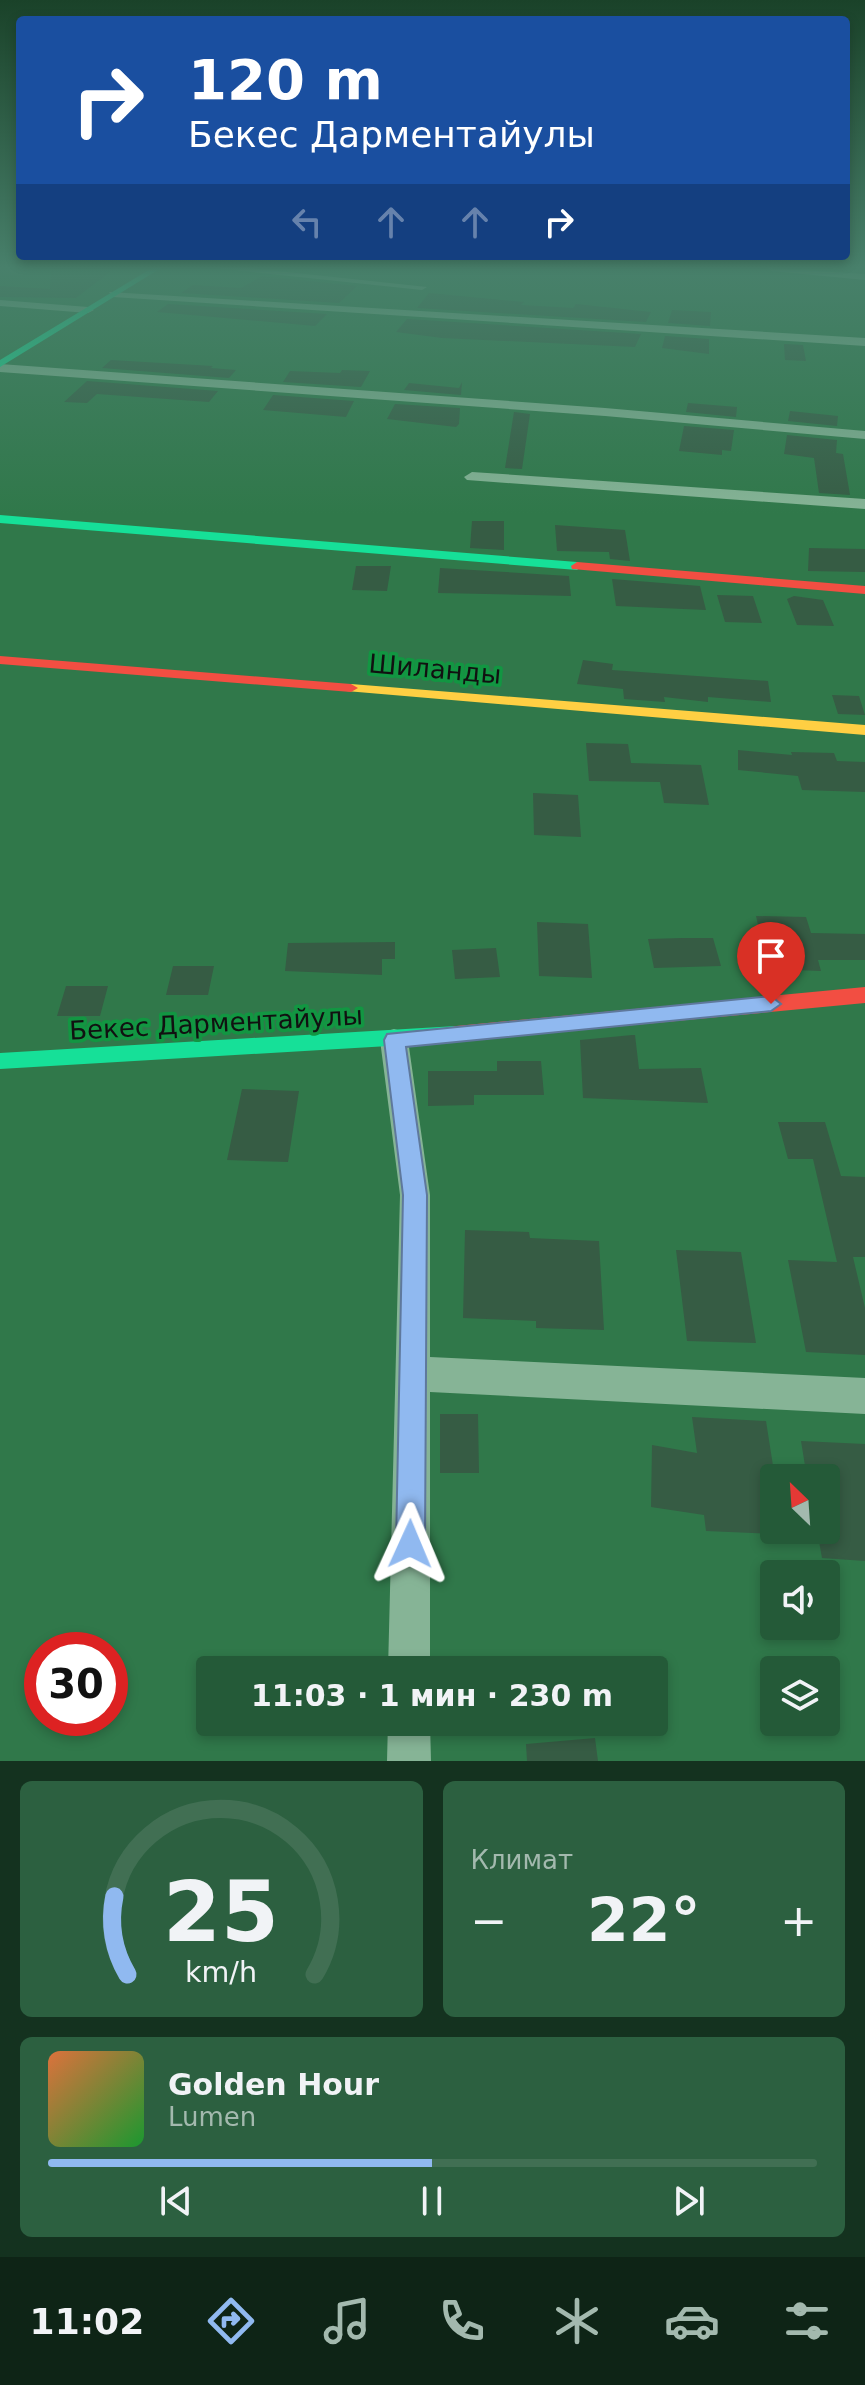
<!DOCTYPE html>
<html lang="ru">
<meta charset="utf-8">
<style>
:root{--surface:#245a38;--page:#2c6040;--text:#f1f3f6;--muted:#a3b9ae;--line:#416f53;--accent:#90b9f0}
body{margin:0;font-family:"DejaVu Sans",sans-serif;background:var(--page);color:var(--text);height:100vh;display:flex;flex-direction:column;font-size:30px;white-space:nowrap}
*{box-sizing:border-box;margin:0}
p{font-size:26px;color:var(--muted)}
.icon{flex:none;width:44px;height:44px;fill:none;stroke:currentColor;stroke-width:2;stroke-linecap:round;stroke-linejoin:round}
.map{position:relative;height:1761px;overflow:hidden}
.side{display:flex;flex-direction:column;gap:20px;padding:20px;background:#14321f;flex:1}
.side>*{flex:none}
.guide{position:absolute;left:16px;top:16px;width:834px;height:244px;border-radius:8px;box-shadow:0 4px 12px #0003;background:#1a4fa0;color:#fff;overflow:hidden}
.needle{width:52px;rotate:335deg}
.fabs{position:absolute;left:760px;top:1464px;display:grid;gap:16px}
.fabs a{display:grid;place-items:center;width:80px;height:80px;border-radius:8px;background:var(--surface);box-shadow:0 4px 12px #0003;font-size:40px}
.speed{position:absolute;left:24px;top:1632px;display:flex;gap:16px;font-size:40px;font-weight:700;text-align:center}
.speed>*{display:grid;place-content:center;width:104px;height:104px;border-radius:50%;background:var(--surface);box-shadow:0 4px 12px #0003;line-height:1}
.speed .limit{border:12px solid #d22;background:#fff;color:#111}
.pin{position:absolute;display:grid;place-items:center;width:68px;height:68px;color:#fff;margin:-82px -34px;border-radius:50% 50% 50% 0;rotate:-45deg;box-shadow:0 0 8px #0007}
.pin .icon{rotate:45deg}
.me{position:absolute;width:88px;margin:-44px;rotate:1deg;stroke-linejoin:round;filter:drop-shadow(0 0 6px #0008)}
.turn{display:flex;align-items:center;gap:28px;height:168px;padding:0 40px;font-size:36px}
.turn .icon{width:104px;height:104px;stroke-width:2.5}
.turn b{display:block;font-size:56px;line-height:68px}
.lanes{display:flex;align-items:center;height:76px;padding:0 40px;background:#0003;justify-content:center;gap:40px;direction:ltr}
.lanes .off{opacity:.35}
.big{font-size:60px;font-weight:700;line-height:1.1}
.side .card{flex:1;display:flex;flex-direction:column;justify-content:center;gap:12px;min-width:0;padding:0 28px;border-radius:12px;background:var(--page)}
.side .dial{align-items:center;gap:0}
.dial svg{height:208px;overflow:visible;fill:none;stroke:var(--line);stroke-width:7;stroke-linecap:round;text-anchor:middle}
.dial text{fill:var(--text);stroke:none}
.song{display:flex;align-items:center;gap:24px}
.cover{width:96px;height:96px;border-radius:12px;background:linear-gradient(135deg,hsl(20 70% 55%),hsl(130 70% 35%))}
.played{height:8px;border-radius:4px;background:linear-gradient(90deg,var(--accent) 50%,var(--line) 50%)}
.keys{display:flex;justify-content:space-around;direction:ltr}
.heat{display:flex;justify-content:space-between;align-items:center;font-size:44px;direction:ltr}
.side .tiles{flex:1;display:grid;gap:20px;grid-template-columns:1fr 1fr}
.card:last-child{grid-column:span 2}
.trip{position:absolute;left:196px;top:1656px;width:472px;height:80px;border-radius:8px;background:var(--surface);box-shadow:0 4px 12px #0003;font-weight:700;line-height:80px;text-align:center}
.menu{display:flex;height:128px;justify-content:space-around;align-items:center;background:#0e2416;color:var(--muted)}
.menu .icon{width:56px;height:56px}
.menu .active{color:var(--accent)}
.menu b{font-size:36px;color:var(--text)}
.map>svg:first-child{display:block}
.building{fill:#365c44}
.lines{fill:none;stroke-linecap:round;stroke-linejoin:round}
.street{fill:#86b496;fill-rule:evenodd}
.fast{fill:#16e098;fill-rule:evenodd}
.slow{fill:#ffcf43;fill-rule:evenodd}
.jam{fill:#f24e42;fill-rule:evenodd}
.route{fill:#90b9f0;stroke:#5e789c;stroke-width:2}
.labels{text-anchor:middle;stroke-width:7;stroke-linejoin:round;paint-order:stroke}
.street-label{font-size:26px;fill:#111;stroke:#129642}
</style>
<div class="map">
<svg width="865" height="1761" viewBox="0 0 865 1761">
<rect width="100%" height="100%" fill="#30784a"/>
<path class="building" d="M 51,268 L 115,268 L 76,298 L 0,297 L 0,286 L 50,289 Z
M 262,276 L 357,286 L 339,303 L 181,293 L 193,285 L 241,288 Z
M 429,293 L 524,302 L 521,305 L 573,308 L 576,304 L 651,312 L 646,322 L 417,308 Z
M 168,304 L 327,314 L 315,326 L 157,312 Z
M 672,310 L 711,312 L 710,326 L 668,323 Z
M 407,319 L 641,334 L 635,347 L 442,338 L 396,332 Z
M 665,336 L 709,339 L 709,354 L 662,348 Z
M 784,344 L 803,345 L 806,361 L 785,360 Z
M 111,360 L 213,366 L 211,368 L 236,370 L 229,378 L 102,368 Z
M 342,370 L 370,371 L 361,387 L 283,382 L 290,371 L 340,373 Z
M 87,381 L 218,391 L 209,402 L 97,394 L 87,403 L 64,402 Z
M 462,382 L 461,395 L 404,390 L 409,383 L 459,388 Z
M 273,395 L 354,401 L 346,417 L 263,410 Z
M 688,403 L 737,407 L 736,417 L 686,412 Z
M 395,404 L 460,408 L 459,424 L 456,427 L 387,419 Z
M 790,411 L 838,416 L 837,426 L 788,421 Z
M 514,412 L 530,414 L 522,469 L 505,468 Z
M 684,426 L 734,430 L 731,451 L 722,450 L 722,455 L 679,451 Z
M 787,435 L 837,440 L 836,453 L 843,454 L 850,495 L 819,493 L 814,458 L 784,454 Z
M 472,521 L 504,521 L 504,550 L 470,548 Z
M 555,525 L 625,530 L 630,561 L 610,559 L 609,552 L 557,551 Z
M 809,548 L 865,549 L 865,572 L 808,571 Z
M 356,566 L 391,566 L 387,591 L 352,590 Z
M 440,568 L 569,576 L 571,596 L 438,593 Z
M 612,579 L 700,586 L 706,610 L 616,606 Z
M 717,595 L 753,596 L 762,623 L 725,622 Z
M 794,596 L 823,600 L 834,626 L 797,625 L 787,599 Z
M 583,660 L 613,664 L 612,670 L 768,681 L 771,702 L 708,697 L 708,702 L 664,697 L 665,702 L 624,699 L 623,689 L 577,684 Z
M 832,695 L 859,696 L 865,715 L 838,714 Z
M 586,743 L 628,744 L 631,763 L 701,765 L 709,805 L 664,803 L 660,782 L 589,781 Z
M 738,750 L 792,755 L 791,752 L 834,753 L 837,761 L 865,762 L 865,792 L 802,790 L 798,776 L 738,770 Z
M 533,793 L 578,795 L 581,837 L 534,835 Z
M 756,916 L 806,917 L 811,933 L 865,934 L 865,960 L 818,960 L 821,971 L 768,969 Z
M 537,922 L 588,924 L 592,978 L 539,976 Z
M 682,938 L 713,938 L 721,966 L 654,968 L 648,939 Z
M 395,942 L 395,959 L 382,959 L 382,975 L 285,971 L 288,943 Z
M 496,948 L 500,977 L 455,979 L 452,950 Z
M 173,966 L 214,966 L 208,995 L 166,995 Z
M 66,986 L 108,986 L 100,1016 L 57,1016 Z
M 632,1035 L 635,1035 L 639,1069 L 701,1068 L 708,1103 L 583,1098 L 580,1040 Z
M 497,1061 L 541,1061 L 544,1095 L 474,1095 L 474,1105 L 428,1106 L 428,1071 L 497,1071 Z
M 242,1089 L 299,1091 L 288,1162 L 227,1160 Z
M 778,1122 L 825,1122 L 841,1176 L 865,1177 L 865,1257 L 853,1257 L 865,1308 L 865,1355 L 806,1352 L 788,1260 L 837,1262 L 813,1159 L 788,1159 Z
M 465,1230 L 529,1232 L 530,1238 L 599,1241 L 604,1330 L 536,1328 L 536,1321 L 463,1318 Z
M 676,1250 L 741,1252 L 756,1343 L 687,1341 Z
M 440,1414 L 478,1414 L 479,1473 L 440,1473 Z
M 692,1417 L 766,1421 L 774,1472 L 774,1534 L 706,1531 L 704,1515 L 651,1507 L 652,1445 L 697,1453 Z
M 801,1441 L 865,1444 L 865,1561 L 822,1558 L 817,1530 L 826,1530 L 826,1478 L 807,1478 Z
M 595,1738 L 598,1761 L 527,1761 L 526,1744 Z"/>
<g class="lines">
<path class="street" d="M 215,268 L 250,268 L 427,287 L 422,290 Z
M 767,268 L 865,274 L 865,280 L 772,271 Z
M 109,292 L 865,338 L 865,346 L 113,297 Z
M 0,300 L 88,307 L 94,310 L 88,313 L 0,306 Z
M 0,364 L 605,408 L 865,431 L 865,439 L 605,416 L 0,372 Z
M 472,472 L 865,499 L 865,509 L 467,480 L 464,477 Z
M 394,1029 L 404,1032 L 408,1040 L 430,1195 L 430,1357 L 865,1378 L 865,1414 L 430,1392 L 430,1670 L 388,1670 L 400,1195 L 380,1040 L 384,1032 Z
M 388,1722 L 430,1722 L 431,1761 L 387,1761 Z"/>
<path class="fast" d="M 152,268 L 161,268 L 0,367 L 0,360 Z
M 0,515 L 577,562 L 583,566 L 577,570 L 0,523 Z
M 456,1026 L 463,1028 L 466,1034 L 463,1040 L 456,1042 L 0,1069 L 0,1053 Z"/>
<path class="slow" d="M 351,684 L 865,725 L 865,735 L 346,691 L 346,685 Z"/>
<path class="jam" d="M 577,562 L 865,586 L 865,594 L 572,569 L 571,566 Z
M 0,656 L 351,684 L 358,688 L 351,692 L 0,664 Z
M 865,987 L 865,1003 L 456,1042 L 449,1040 L 446,1034 L 449,1028 L 456,1026 Z"/>
</g>
<linearGradient id="sky" x2="0" y2="1"><stop stop-color="#1a4229"/><stop offset="0.52" stop-color="#48806b"/><stop offset="1" stop-color="#48806b" stop-opacity="0"/></linearGradient>
<rect width="865" height="514" fill="url(#sky)"/>
<path class="route" d="M 771,996 L 781,1004 L 771,1011 L 406,1047 L 427,1195 L 425,1544 L 421,1555 L 410,1559 L 400,1555 L 396,1544 L 403,1195 L 384,1040 L 387,1034 Z"/>
<g class="labels">
<g class="street-label">
<text transform="translate(435 669) rotate(5)" y="9">Шиланды</text>
<text transform="translate(216 1023) rotate(-3)" y="9">Бекес Дарментайулы</text>
</g>
</g>
</svg>
<div class="fabs">
<a><svg class="needle" viewBox="-14 -14 28 28"><path d="M0-13l5 13h-10z" fill="#e53935"/><path d="M0 13l5-13h-10z" fill="#a3b9ae"/></svg></a>
<a><svg class="icon" aria-label="sound" viewBox="0 0 24 24"><path d="M4 9h4l5-4v14l-5-4H4zM17 9q2 3 0 6"/></svg></a>
<a><svg class="icon" aria-label="layers" viewBox="0 0 24 24"><path d="M12 4l9 5-9 5-9-5zM3 14l9 5 9-5"/></svg></a>
</div>
<div class="speed"><div class="limit">30</div></div>
<div class="pin" style="left:771px;top:1004px;background:#d93025"><svg class="icon" aria-label="arrive" viewBox="0 0 24 24"><path d="M6 21V4h12l-3 4 3 4H6"/></svg></div>
<svg class="me" style="left:410px;top:1544px" viewBox="-20 -20 40 40"><path d="M0-17L14 15 0 8-14 15z" fill="#90b9f0" stroke="#fff" stroke-width="4"/></svg>
<div class="trip">11:03 · 1 мин · 230 m</div>
<div class="guide">
<div class="turn"><svg class="icon" aria-label="right" viewBox="0 0 24 24"><path d="M7 20v-9h11M14 6l5 5-5 5"/></svg><div><b>120 m</b>Бекес Дарментайулы</div></div>
<div class="lanes"><svg class="icon off" aria-label="left" viewBox="0 0 24 24"><path d="M17 20v-9H6M10 6l-5 5 5 5"/></svg><svg class="icon off" aria-label="ahead" viewBox="0 0 24 24"><path d="M12 20V5M6 11l6-6 6 6"/></svg><svg class="icon off" aria-label="ahead" viewBox="0 0 24 24"><path d="M12 20V5M6 11l6-6 6 6"/></svg><svg class="icon" aria-label="right" viewBox="0 0 24 24"><path d="M7 20v-9h11M14 6l5 5-5 5"/></svg></div>
</div>
</div>
<section class="side">
<div class="tiles">
<div class="card dial"><svg viewBox="0 0 100 80">
<path d="M14 69A42 42 0 1 1 86 69"/>
<path d="M14 69A42 42 0 0 1 9 39" stroke="#90b9f0"/>
<text x="50" y="56" font-size="32" font-weight="700">25</text>
<text x="50" y="72" font-size="11">km/h</text>
</svg></div>
<div class="card"><p>Климат</p>
<div class="heat"><a>−</a><b class="big">22°</b><a>+</a></div>
</div>
<div class="card">
<div class="song"><i class="cover"></i><div><b>Golden Hour</b><p>Lumen</p></div></div>
<div class="played"></div>
<div class="keys"><svg class="icon" aria-label="previous" viewBox="0 0 24 24"><path d="M18 5L8 12l10 7zM5 5v14"/></svg><svg class="icon" aria-label="pause" viewBox="0 0 24 24"><path d="M8 5v14M16 5v14"/></svg><svg class="icon" aria-label="next" viewBox="0 0 24 24"><path d="M6 5l10 7-10 7zM19 5v14"/></svg></div>
</div>
</div>
</section>
<nav class="menu">
<b>11:02</b>
<svg class="icon active" aria-label="directions" viewBox="0 0 24 24"><path d="M12 3l9 9-9 9-9-9zM9 14v-3h6M13 9l2 2-2 2"/></svg>
<svg class="icon" aria-label="music" viewBox="0 0 24 24"><path d="M9 18V5l10-2v13"/><circle cx="6" cy="18" r="3"/><circle cx="16" cy="16" r="3"/></svg>
<svg class="icon" aria-label="phone" viewBox="0 0 24 24"><path d="M5 4h4l2 5-3 2q2 4 5 5l2-3 5 2v4C11 20 4 13 5 4z"/></svg>
<svg class="icon" aria-label="climate" viewBox="0 0 24 24"><path d="M12 3v18M4 7l16 10M4 17L20 7"/></svg>
<svg class="icon" aria-label="car" viewBox="0 0 24 24"><path d="M5 17H2v-5l4-1 3-4h7l3 4 3 1v5h-3M9 17h6M6 11h13"/><circle cx="7" cy="17" r="2"/><circle cx="17" cy="17" r="2"/></svg>
<svg class="icon" aria-label="filters" viewBox="0 0 24 24"><path d="M4 7h16M4 17h16"/><circle cx="9" cy="7" r="2"/><circle cx="15" cy="17" r="2"/></svg>
</nav>
